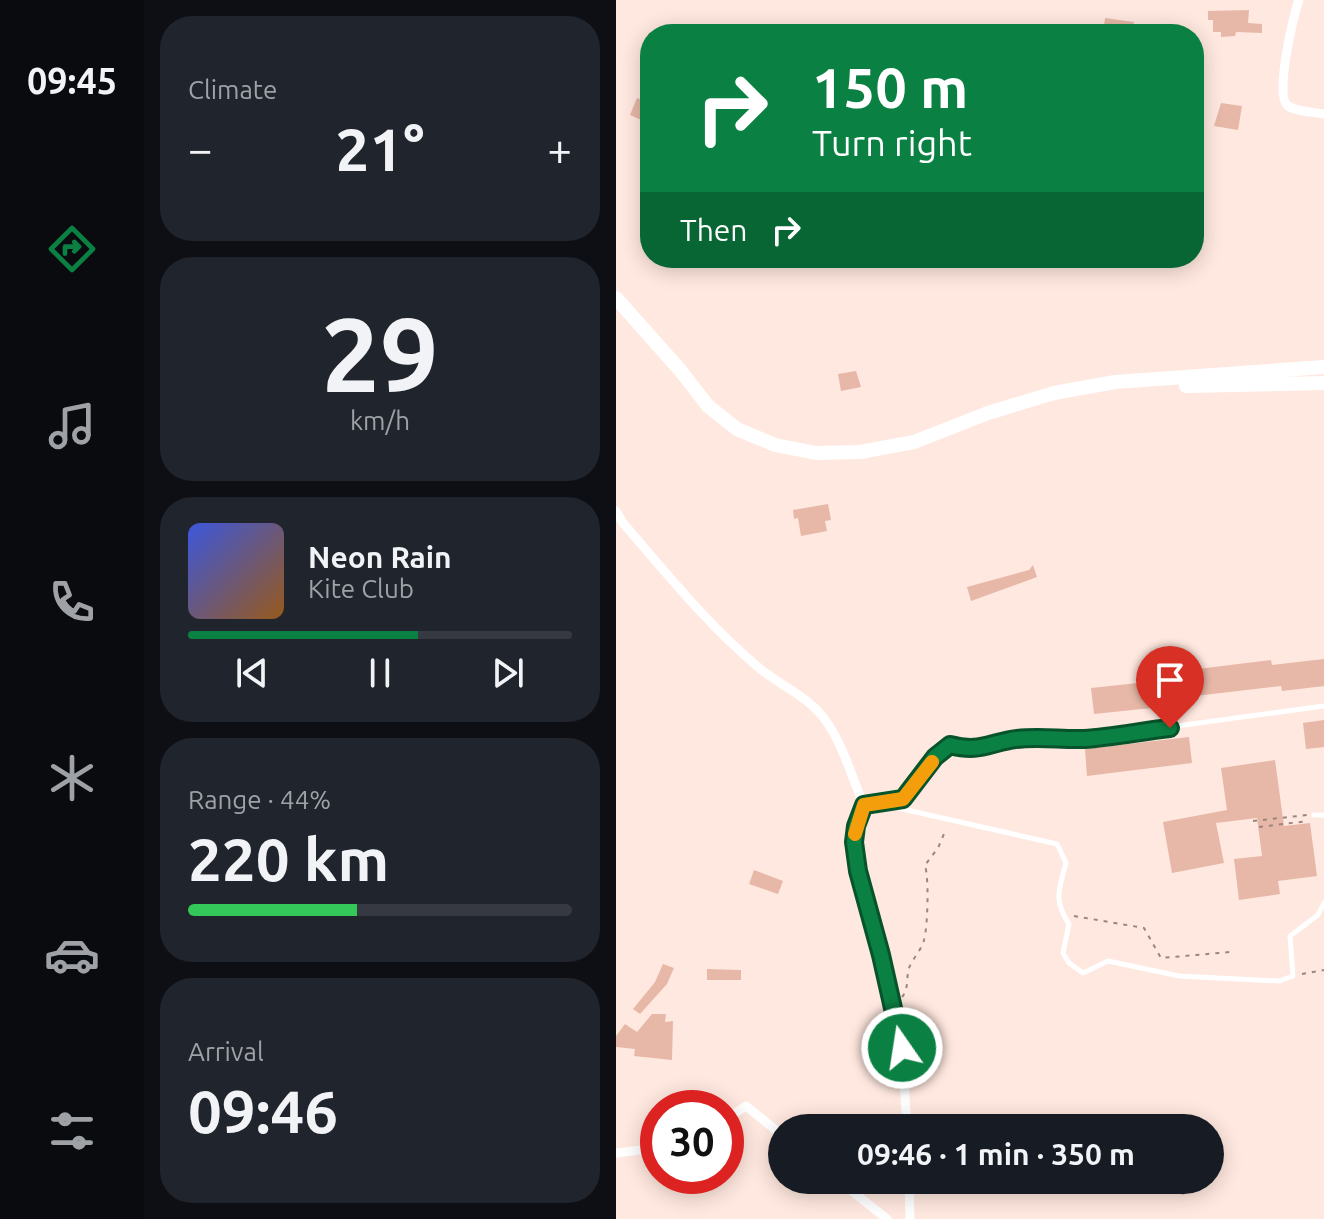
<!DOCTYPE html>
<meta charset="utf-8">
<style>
:root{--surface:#171b24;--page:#20242c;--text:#f1f3f6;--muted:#9ea1a6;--line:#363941;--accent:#0b8043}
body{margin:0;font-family:Ubuntu,sans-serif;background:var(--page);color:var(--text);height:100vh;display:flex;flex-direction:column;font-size:30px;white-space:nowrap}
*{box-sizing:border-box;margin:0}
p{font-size:26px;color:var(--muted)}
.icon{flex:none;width:44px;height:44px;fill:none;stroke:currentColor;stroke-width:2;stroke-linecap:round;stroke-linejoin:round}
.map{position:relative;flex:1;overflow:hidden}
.sheet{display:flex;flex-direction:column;gap:16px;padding:16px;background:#0d0f14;width:472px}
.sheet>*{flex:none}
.banner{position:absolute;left:24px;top:24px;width:564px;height:244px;border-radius:32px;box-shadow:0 4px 20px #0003;background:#0b8043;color:#fff;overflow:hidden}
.speed{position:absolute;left:24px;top:1090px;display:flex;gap:16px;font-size:40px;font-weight:700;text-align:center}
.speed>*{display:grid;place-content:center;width:104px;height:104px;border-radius:50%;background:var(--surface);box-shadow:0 4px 20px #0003;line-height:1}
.speed .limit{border:12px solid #d22;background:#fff;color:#111}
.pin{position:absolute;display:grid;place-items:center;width:68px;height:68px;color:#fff;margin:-82px -34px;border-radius:50% 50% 50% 0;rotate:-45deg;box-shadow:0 0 8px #0007}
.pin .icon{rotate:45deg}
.me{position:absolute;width:88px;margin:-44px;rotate:347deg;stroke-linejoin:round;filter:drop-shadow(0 0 6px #0008)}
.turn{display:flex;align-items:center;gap:28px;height:168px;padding:0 40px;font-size:36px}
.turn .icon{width:104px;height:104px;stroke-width:2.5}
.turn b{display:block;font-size:56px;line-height:68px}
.then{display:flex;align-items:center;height:76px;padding:0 40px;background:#0003;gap:16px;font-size:30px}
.big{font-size:60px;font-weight:600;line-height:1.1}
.sheet .card{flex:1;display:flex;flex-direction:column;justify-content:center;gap:12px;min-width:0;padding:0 28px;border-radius:32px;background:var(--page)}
.sheet .dial{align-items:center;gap:0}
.dial b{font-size:104px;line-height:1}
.song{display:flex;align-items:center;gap:24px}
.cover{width:96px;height:96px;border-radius:12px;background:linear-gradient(135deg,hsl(230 70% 55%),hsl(30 70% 35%))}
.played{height:8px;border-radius:4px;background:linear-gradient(90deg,var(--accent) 60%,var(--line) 60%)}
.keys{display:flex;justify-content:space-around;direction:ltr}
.heat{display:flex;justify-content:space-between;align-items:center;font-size:44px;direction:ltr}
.charge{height:12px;border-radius:6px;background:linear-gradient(90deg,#34c759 44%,var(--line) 0)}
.trip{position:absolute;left:152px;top:1114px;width:456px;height:80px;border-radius:40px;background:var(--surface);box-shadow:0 4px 20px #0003;font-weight:600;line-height:80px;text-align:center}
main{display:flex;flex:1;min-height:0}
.menu{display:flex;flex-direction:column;width:144px;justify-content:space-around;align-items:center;background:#090b0e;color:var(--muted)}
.menu .icon{width:56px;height:56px}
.menu .active{color:var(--accent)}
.menu b{font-size:36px;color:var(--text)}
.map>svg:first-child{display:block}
.building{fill:#e7b8a7}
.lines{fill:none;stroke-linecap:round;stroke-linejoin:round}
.path{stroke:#99867f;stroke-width:2;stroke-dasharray:4 6;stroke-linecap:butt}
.lane{stroke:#fff;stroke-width:5}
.street{stroke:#fff;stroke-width:9}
.primary{stroke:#fff;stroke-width:14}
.route-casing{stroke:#07532c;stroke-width:20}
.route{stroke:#0b8043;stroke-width:14}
.slow{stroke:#f59e0b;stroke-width:14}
</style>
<main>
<nav class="menu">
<b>09:45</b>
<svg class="icon active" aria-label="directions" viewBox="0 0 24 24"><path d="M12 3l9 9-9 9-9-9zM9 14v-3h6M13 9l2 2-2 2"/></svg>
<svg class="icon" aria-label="music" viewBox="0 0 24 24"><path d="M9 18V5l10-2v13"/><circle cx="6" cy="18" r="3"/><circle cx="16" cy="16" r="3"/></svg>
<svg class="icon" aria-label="phone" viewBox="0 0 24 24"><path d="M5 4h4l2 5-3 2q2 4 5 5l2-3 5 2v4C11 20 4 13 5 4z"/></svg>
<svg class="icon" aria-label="climate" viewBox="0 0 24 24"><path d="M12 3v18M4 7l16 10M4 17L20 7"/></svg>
<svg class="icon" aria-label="car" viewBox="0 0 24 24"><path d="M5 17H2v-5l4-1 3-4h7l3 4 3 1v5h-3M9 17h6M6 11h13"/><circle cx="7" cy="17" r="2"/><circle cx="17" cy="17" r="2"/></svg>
<svg class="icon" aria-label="filters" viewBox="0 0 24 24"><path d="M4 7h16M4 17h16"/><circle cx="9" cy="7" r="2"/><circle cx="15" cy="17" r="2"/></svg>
</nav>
<section class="sheet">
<div class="card"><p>Climate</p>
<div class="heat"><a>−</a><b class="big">21°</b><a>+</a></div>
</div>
<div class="card dial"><b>29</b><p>km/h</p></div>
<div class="card">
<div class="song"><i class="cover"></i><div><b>Neon Rain</b><p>Kite Club</p></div></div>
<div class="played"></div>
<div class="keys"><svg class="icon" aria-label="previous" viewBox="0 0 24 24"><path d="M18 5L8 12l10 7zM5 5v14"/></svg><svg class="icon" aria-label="pause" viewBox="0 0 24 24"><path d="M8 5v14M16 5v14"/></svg><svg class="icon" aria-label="next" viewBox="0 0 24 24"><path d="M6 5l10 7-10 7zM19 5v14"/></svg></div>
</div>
<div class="card"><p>Range · 44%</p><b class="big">220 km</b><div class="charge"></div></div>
<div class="card"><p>Arrival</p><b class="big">09:46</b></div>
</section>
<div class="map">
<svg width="708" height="1219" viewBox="0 0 708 1219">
<rect width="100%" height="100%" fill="#ffe8df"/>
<path class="building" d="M 633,10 L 632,23 L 646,24 L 646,33 L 620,32 L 619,36 L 605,37 L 605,32 L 597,32 L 597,20 L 592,20 L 592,11 Z
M 489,18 L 518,22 L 515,34 L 487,34 Z
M 21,98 L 34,103 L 34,124 L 14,115 Z
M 605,103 L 626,106 L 622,130 L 598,126 Z
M 240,371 L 245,387 L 225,391 L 222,374 Z
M 212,504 L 215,520 L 209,521 L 211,531 L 185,536 L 182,518 L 178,519 L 177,510 Z
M 417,565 L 421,577 L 355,601 L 351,587 L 413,570 Z
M 708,659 L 708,686 L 666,691 L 665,686 L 545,700 L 545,707 L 478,714 L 475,688 L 550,680 L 549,673 L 655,660 L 656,665 Z
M 708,720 L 708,747 L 690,749 L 687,723 Z
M 573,737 L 576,763 L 471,776 L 469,749 Z
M 659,760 L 668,826 L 694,823 L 701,876 L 662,881 L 664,894 L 623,900 L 618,859 L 646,856 L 641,818 L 600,823 L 608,863 L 556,873 L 547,822 L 611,810 L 605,768 Z
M 138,870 L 167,881 L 162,894 L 133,884 Z
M 47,964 L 58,968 L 51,984 L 24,1014 L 17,1009 L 39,982 Z
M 91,969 L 125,970 L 125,980 L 91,980 Z
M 36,1014 L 50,1014 L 49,1022 L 57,1021 L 56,1060 L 18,1056 L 19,1049 L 0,1047 L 0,1036 L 9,1024 L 21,1032 Z
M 531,1180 L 569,1180 L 574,1183 L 568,1195 L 551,1191 Z"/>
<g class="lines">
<path class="path" d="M 637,821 L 691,815
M 643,827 L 692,821
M 458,916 L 528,928 L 545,958 L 614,952
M 686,974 L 708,970
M 286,997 C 293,989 290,978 293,968 C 297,958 306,949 308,940 C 312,925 313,878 309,865 L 322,848 L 330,829"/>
<path class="lane" d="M 281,801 L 282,808 L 441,844 L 450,863 C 443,889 437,900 453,924 L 447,953 L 453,963 L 467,973 L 492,961 L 563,976 L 663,981 L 677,976 L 674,936 L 702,915 L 708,903
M 249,805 L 287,799 L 319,757 L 334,745 C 360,752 371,744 396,740 C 418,736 443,737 466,739 L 708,706
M 698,815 L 708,815"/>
<path class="street" d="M 683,0 C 677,16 659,95 671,105 C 679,112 698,112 708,114
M 0,511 L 7,523 C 50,573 92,625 142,667 C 163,685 194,697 210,721 C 227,745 236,778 248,805 L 240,826 L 238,842 L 242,871 L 265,955 L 286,1048 L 291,1128
M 110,1119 L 130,1106 L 166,1135
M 0,1153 L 42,1148
M 222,1180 L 271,1219
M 293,1180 L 294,1219"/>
<path class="primary" d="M 0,298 L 64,370 L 92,406 L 121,429 L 159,445 L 200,453 L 244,452 L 298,442 L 372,413 L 438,393 L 499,382 L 708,367
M 570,386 L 708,383"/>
</g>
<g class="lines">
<g class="route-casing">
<path id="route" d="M 286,1048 L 265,955 L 242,871 L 238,842 L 240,826 L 248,805 L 287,799 L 319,757 L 334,745 C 361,752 369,745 394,740 C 418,735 444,740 468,739 C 497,737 526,731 554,728"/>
</g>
<use href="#route" class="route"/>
<path class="slow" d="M 239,834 L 248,805 L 287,799 L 316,762"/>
</g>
</svg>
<div class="speed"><div class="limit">30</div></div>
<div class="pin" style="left:554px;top:728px;background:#d93025"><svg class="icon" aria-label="arrive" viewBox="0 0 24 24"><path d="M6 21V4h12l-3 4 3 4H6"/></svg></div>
<svg class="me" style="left:286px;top:1048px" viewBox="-20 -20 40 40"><circle r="17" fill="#0b8043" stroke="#fff" stroke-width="3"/><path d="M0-11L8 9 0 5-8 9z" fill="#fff"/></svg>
<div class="trip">09:46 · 1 min · 350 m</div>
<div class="banner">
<div class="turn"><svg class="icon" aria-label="right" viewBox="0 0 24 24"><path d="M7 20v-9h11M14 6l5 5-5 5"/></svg><div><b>150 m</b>Turn right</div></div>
<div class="then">Then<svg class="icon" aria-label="right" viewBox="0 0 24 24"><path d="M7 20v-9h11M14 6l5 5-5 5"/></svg></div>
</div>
</div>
</main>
